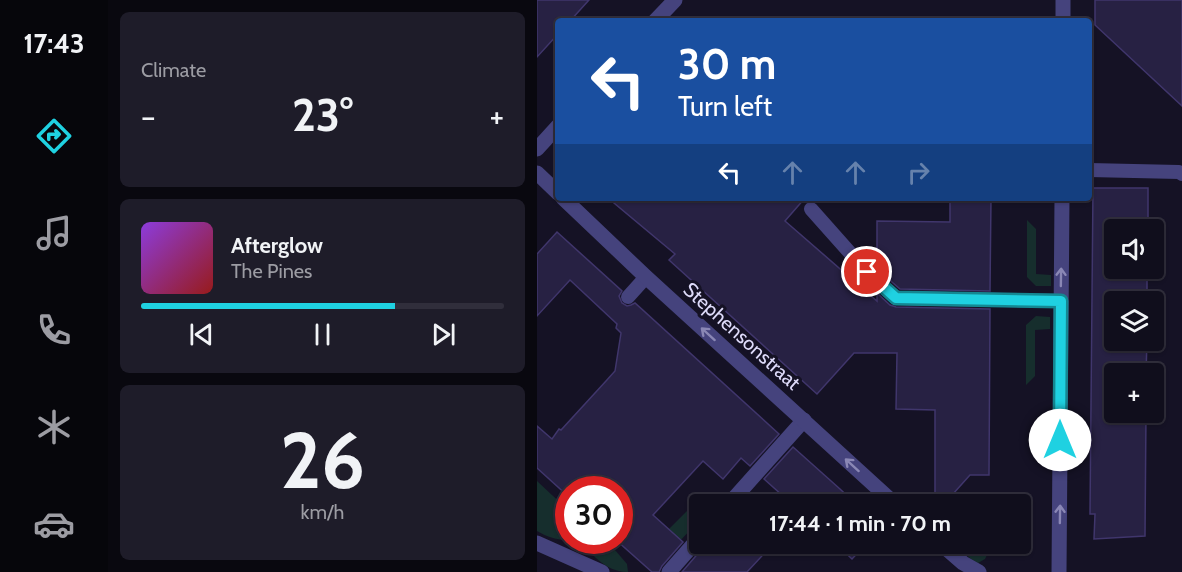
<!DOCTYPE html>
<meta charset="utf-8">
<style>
:root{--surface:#100e1c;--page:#1e1c29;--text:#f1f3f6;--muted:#9c9ca3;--line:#302e3b;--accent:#1fd1e1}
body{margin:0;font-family:Cabin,sans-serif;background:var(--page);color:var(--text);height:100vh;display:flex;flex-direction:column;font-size:22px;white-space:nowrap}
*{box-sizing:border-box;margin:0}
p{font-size:20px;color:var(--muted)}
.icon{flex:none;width:33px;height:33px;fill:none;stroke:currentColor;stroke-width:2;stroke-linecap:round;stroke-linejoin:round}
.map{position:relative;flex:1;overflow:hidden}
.sheet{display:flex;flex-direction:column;gap:12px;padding:12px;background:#09080f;width:429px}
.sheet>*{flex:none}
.top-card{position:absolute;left:18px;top:18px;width:537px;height:183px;border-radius:6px;box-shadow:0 2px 4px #0004,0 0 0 2px var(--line);background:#1a4fa0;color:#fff;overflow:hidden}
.tools{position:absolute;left:567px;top:219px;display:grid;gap:12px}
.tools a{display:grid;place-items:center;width:60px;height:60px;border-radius:6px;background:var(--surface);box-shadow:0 2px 4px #0004,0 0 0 2px var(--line);font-size:30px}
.speed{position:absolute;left:18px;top:476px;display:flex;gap:12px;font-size:30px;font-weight:700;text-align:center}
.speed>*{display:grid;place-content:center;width:78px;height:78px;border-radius:50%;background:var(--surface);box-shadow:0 2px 4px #0004,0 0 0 2px var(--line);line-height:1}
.speed .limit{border:9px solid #d22;background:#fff;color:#111}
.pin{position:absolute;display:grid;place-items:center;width:51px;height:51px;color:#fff;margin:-26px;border:3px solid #fff;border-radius:50%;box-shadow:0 2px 6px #0007}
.me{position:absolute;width:66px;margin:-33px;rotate:0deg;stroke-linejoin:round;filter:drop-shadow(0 0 4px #0008)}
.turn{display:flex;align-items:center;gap:21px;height:126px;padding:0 24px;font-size:27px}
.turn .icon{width:78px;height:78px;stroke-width:2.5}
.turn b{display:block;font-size:42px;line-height:51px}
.lanes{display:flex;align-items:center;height:57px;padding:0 24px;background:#0003;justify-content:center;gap:30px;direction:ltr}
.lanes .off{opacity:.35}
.big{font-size:45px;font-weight:700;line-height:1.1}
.sheet .tile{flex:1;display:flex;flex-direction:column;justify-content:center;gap:9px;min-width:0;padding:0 21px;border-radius:9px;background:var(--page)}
.sheet .dial{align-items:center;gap:0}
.dial b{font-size:78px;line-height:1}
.song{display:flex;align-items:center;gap:18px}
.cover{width:72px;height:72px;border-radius:9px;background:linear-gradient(135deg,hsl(270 70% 55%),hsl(0 70% 35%))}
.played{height:6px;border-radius:3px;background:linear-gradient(90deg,var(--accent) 70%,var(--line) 70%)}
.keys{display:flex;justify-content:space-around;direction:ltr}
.heat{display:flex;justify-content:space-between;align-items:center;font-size:33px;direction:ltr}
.trip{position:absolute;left:152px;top:494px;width:342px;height:60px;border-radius:6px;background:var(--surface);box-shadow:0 2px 4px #0004,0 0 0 2px var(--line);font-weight:700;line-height:60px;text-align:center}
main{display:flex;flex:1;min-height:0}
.menu{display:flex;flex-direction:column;width:108px;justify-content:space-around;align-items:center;background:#06060b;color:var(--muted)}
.menu .icon{width:42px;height:42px}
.menu .on{color:var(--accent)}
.menu b{font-size:27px;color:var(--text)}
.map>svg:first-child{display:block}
.green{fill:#162e2d}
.building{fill:#272143;stroke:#40366c;stroke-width:1.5}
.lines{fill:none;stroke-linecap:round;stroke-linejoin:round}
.service{stroke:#45437d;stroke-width:14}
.pedestrian{stroke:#45437d;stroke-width:15}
.minor{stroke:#45437d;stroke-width:15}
.oneway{stroke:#8a87b5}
.route-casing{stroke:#148892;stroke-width:15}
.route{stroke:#1fd1e1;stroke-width:10}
.labels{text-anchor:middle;stroke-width:6;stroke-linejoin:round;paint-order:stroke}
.street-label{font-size:20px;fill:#dedbfa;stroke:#151225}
</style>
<main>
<nav class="menu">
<b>17:43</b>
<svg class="icon on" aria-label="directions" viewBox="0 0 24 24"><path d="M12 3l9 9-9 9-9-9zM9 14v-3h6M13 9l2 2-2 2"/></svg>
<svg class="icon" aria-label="music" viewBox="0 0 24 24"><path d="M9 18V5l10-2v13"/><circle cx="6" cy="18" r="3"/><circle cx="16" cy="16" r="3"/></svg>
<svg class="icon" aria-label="phone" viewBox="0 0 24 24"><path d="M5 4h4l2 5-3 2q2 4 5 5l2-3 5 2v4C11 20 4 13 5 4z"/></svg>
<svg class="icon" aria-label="climate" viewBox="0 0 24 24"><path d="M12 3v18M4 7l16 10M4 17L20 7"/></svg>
<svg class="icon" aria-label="car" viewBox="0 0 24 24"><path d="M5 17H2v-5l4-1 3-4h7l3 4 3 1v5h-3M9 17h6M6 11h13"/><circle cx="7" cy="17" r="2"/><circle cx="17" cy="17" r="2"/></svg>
</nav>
<section class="sheet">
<div class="tile"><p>Climate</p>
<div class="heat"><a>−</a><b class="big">23°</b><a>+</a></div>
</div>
<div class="tile">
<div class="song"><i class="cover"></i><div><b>Afterglow</b><p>The Pines</p></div></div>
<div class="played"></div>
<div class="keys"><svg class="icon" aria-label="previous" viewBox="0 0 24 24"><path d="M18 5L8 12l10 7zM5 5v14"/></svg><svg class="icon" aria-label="pause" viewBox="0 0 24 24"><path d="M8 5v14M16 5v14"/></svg><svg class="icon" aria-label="next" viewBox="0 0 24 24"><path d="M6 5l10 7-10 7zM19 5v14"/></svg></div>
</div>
<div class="tile dial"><b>26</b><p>km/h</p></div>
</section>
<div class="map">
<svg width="645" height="572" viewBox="0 0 645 572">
<rect width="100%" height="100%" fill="#151225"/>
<path class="green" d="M 490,220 L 499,229 L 499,274 L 514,275 L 514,286 L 499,286 L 490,277 Z
M 499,316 L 513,317 L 513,329 L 498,330 L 498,376 L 489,385 L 489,325 Z
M 0,481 L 31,510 L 31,540 C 20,540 10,537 0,531 Z
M 158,503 L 163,504 L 162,504 L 162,521 L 137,547 L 119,542 Z
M 56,540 L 69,540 L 72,543 L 90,564 L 91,572 C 76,572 64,564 54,553 L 54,544 Z
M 416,543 L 450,543 L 450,555 L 448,559 L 441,563 L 434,559 Z"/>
<path class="building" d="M 0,0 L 52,0 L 33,21 L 21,21 L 21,34 L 0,57 Z
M 558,0 L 645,0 L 645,106 L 558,25 Z
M 556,188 L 611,188 L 611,230 L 578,230 L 578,268 L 610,268 L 610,302 L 578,302 L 578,340 L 610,340 L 609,374 L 578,374 L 578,412 L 609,412 L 608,536 L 557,539 L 558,514 L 553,514 Z
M 71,198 L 268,198 L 248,221 L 340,301 L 340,293 L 353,305 L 359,307 L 453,309 L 452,475 L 433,475 L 407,504 L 398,504 L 398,410 L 359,409 L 360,353 L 317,353 L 280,394 L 132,260 L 138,254 Z
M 413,198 L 454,198 L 453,291 L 363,289 L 340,269 L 340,221 L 413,222 Z
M 20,232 L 85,291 L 82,296 L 85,303 L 90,306 L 94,305 L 98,303 L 242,434 L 213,466 L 204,458 L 186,479 L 166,461 L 116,515 L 146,542 L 125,566 L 122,572 L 115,572 L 79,540 L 82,540 L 82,489 L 32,489 L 32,497 L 0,468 L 0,426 L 15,439 L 22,429 L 24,430 L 69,381 L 78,371 L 84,333 L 79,328 L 80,324 L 33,280 L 0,316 L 0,254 Z
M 256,447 L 303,489 L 319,504 L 255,504 L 227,479 Z
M 170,543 L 237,543 L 210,572 L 145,572 Z
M 298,543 L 330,543 L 315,559 Z"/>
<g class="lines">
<path class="service" d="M 552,170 L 642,172 L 645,174
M 274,209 L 330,272 L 359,298 L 524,301
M 91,297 L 109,277"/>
<path class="pedestrian" d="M 192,504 L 267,420
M 0,543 L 65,572
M 132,572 L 162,538"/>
<path class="minor" d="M 118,21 L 138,0
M 526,21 L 526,0
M 0,149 L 21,126
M 0,173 L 21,193
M 26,198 L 109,277 L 358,504
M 403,543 L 426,563 L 442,572
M 522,572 L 525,198"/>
</g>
<defs><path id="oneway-shaft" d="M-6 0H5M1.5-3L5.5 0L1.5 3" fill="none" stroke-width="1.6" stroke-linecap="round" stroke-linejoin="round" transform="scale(1.5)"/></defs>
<g class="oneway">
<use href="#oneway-shaft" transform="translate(524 277) rotate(-89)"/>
<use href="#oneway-shaft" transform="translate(171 334) rotate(-138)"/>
<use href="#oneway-shaft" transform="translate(315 465) rotate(-138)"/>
<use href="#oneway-shaft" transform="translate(523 514) rotate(-89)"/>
</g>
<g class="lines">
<g class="route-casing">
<path id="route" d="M 330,272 L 359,298 L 524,301 L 523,440"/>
</g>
<use href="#route" class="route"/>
</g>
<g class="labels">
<g class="street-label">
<text transform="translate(205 336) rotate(42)" y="7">Stephensonstraat</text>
</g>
</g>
</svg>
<div class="tools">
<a><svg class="icon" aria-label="sound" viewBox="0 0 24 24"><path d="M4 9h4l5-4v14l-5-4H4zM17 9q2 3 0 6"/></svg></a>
<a><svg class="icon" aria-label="layers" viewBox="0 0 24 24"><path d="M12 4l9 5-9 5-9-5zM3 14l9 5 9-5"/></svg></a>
<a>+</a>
</div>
<div class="speed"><div class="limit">30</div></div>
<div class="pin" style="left:330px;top:272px;background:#d93025"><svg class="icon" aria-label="arrive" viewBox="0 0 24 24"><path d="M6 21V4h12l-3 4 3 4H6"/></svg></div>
<svg class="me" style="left:523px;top:440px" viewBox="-20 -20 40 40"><circle r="19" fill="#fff"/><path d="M0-13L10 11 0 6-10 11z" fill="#1fd1e1"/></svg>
<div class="trip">17:44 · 1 min · 70 m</div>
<div class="top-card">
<div class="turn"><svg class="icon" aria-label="left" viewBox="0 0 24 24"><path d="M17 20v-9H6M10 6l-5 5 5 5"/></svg><div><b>30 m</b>Turn left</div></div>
<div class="lanes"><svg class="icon" aria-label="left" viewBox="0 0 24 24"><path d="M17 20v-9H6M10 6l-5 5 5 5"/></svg><svg class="icon off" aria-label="ahead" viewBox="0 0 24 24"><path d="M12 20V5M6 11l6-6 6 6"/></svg><svg class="icon off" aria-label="ahead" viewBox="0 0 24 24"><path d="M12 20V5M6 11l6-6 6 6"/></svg><svg class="icon off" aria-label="right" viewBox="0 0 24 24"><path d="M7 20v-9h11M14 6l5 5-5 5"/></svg></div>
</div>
</div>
</main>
